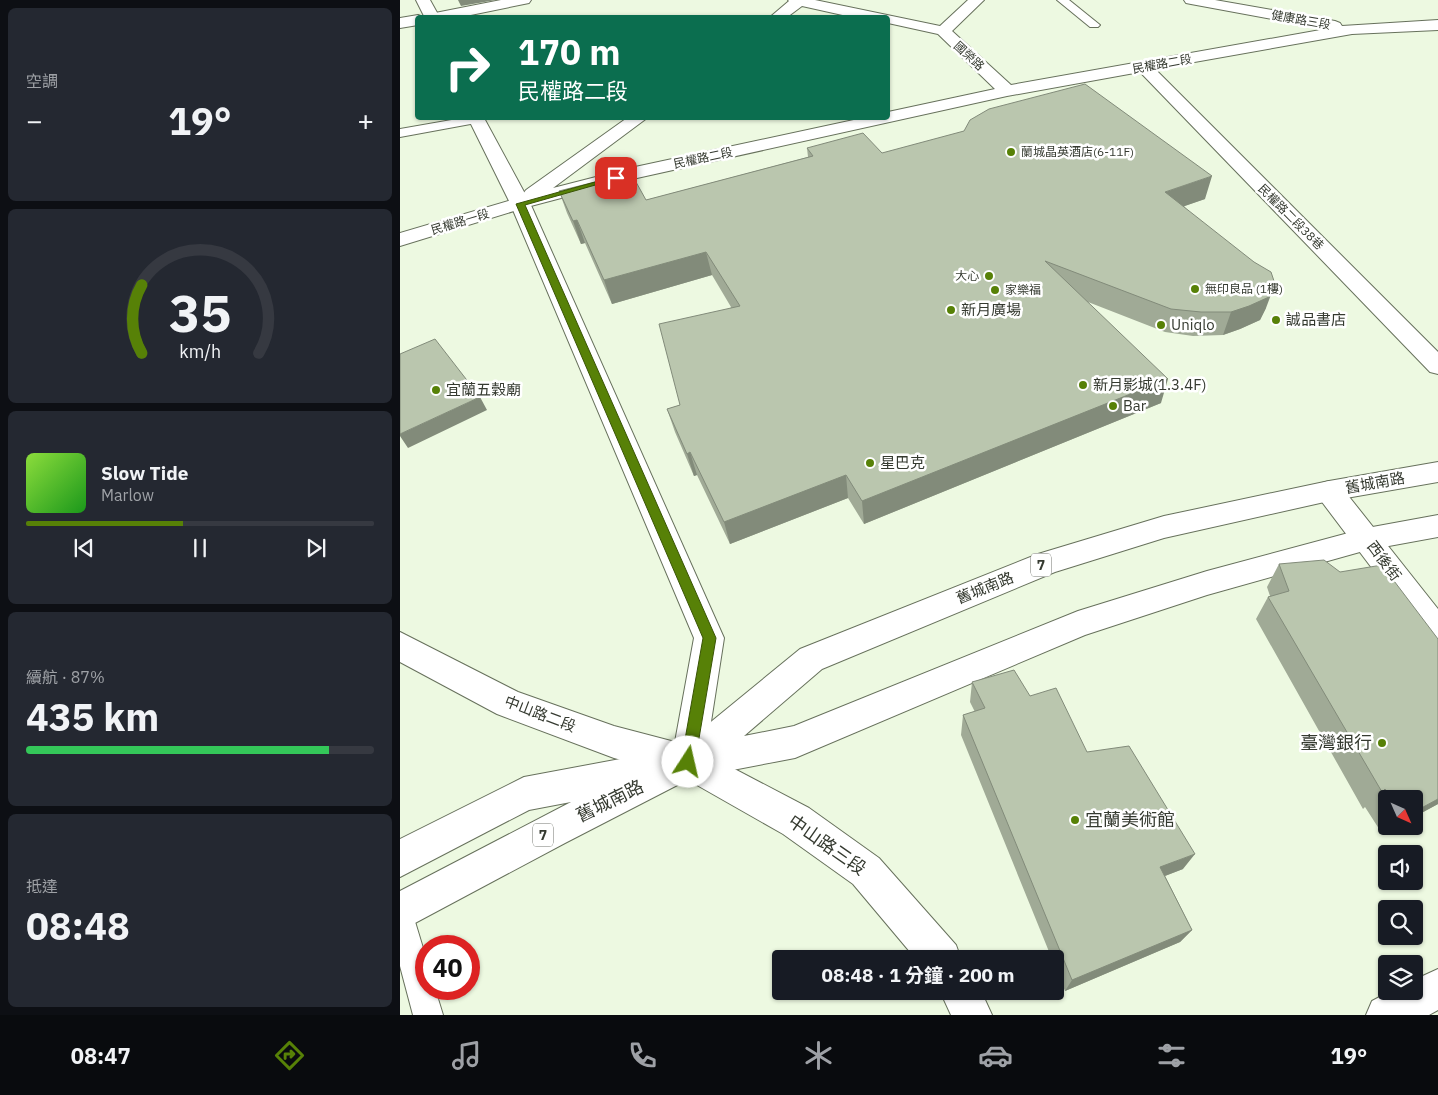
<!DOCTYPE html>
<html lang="zh-TW">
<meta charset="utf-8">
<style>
:root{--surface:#171b24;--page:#242831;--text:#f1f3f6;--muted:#9ea1a6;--line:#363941;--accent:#578107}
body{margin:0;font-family:"IBM Plex Sans","Noto Sans TC",sans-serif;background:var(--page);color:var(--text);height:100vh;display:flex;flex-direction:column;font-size:19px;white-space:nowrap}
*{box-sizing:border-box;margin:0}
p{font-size:16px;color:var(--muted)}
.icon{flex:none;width:28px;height:28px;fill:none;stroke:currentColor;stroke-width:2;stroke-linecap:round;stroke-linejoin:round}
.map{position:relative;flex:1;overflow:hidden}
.details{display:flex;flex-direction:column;gap:8px;padding:8px;background:#0d0f14;width:400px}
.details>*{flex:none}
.banner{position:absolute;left:15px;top:15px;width:475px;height:105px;border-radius:5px;box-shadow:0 1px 4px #0004;background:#0b6e4f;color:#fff;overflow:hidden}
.needle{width:32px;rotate:135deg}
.controls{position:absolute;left:978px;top:790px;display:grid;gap:10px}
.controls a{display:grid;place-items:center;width:45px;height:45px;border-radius:5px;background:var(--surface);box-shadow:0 1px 4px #0004;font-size:25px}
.speed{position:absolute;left:15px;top:935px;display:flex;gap:10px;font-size:25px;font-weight:700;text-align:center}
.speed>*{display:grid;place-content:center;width:65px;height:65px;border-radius:50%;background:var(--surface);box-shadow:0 1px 4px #0004;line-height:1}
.speed .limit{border:8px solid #d22;background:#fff;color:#111}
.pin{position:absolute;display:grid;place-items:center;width:42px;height:42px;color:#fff;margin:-21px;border-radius:10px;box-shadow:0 2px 8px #0006}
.me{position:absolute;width:55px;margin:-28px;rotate:10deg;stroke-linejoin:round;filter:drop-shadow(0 0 4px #0008)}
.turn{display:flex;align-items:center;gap:18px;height:105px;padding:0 20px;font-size:22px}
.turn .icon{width:65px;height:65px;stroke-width:2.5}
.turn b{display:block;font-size:35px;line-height:42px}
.big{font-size:38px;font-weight:700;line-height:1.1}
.details .card{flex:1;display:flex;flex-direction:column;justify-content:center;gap:8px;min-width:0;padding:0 18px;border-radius:8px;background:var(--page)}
.details .dial{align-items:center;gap:0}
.dial svg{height:130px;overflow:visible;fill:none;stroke:var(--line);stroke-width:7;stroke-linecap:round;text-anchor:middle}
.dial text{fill:var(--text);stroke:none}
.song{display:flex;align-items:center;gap:15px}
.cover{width:60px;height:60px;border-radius:8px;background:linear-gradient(135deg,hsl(90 70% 55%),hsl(120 70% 35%))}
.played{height:5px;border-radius:2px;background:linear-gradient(90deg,var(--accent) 45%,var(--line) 45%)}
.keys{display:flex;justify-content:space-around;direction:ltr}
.heat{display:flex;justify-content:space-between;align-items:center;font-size:28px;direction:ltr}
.charge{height:8px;border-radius:4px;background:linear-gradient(90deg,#34c759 87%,var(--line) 0)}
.trip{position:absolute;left:372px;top:950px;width:292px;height:50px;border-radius:5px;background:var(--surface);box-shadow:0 1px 4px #0004;font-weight:700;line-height:50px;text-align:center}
.tabs{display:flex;height:80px;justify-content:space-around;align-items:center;background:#090b0e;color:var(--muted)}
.tabs .icon{width:35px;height:35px}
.tabs .active{color:var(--accent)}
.tabs b{font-size:22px;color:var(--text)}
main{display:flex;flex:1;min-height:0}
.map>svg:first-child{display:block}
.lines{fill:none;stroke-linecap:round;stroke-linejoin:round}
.lane-casing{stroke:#67715c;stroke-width:2}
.street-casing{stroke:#67715c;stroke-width:2}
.secondary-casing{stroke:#67715c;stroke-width:2}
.primary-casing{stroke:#67715c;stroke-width:2}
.lane{fill:#fff;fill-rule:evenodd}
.street{fill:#fff;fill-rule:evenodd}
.secondary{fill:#fff;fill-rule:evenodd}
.primary{fill:#fff;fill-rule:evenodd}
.wall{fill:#a0aa96}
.shaded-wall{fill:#828b7a}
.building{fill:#bac6ae;stroke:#828b7a}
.route{fill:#578107;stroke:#395405}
.poi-dot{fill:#578107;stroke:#fff;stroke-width:2}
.labels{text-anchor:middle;stroke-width:5;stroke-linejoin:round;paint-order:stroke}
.far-street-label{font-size:12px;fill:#353a30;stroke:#fff}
.far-poi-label{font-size:12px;fill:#353a30;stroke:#fff;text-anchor:start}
.shield{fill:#fff;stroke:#72756e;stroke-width:1}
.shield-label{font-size:14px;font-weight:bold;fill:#353a30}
.poi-label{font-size:15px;fill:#353a30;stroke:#fff;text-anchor:start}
.street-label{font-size:15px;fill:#353a30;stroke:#fff}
.near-poi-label{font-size:18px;fill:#353a30;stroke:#fff;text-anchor:end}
.near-street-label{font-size:18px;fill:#353a30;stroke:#fff}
</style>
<main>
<section class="details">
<div class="card"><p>空調</p>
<div class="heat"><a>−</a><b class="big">19°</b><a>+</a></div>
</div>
<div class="card dial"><svg viewBox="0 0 100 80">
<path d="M14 69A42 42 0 1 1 86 69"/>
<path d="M14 69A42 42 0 0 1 14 27" stroke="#578107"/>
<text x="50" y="56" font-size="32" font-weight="700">35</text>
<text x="50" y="72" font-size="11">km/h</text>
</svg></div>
<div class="card">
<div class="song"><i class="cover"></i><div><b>Slow Tide</b><p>Marlow</p></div></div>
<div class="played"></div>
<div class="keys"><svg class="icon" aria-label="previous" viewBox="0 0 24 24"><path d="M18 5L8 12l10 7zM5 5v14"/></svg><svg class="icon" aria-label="pause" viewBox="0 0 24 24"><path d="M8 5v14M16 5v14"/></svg><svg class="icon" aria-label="next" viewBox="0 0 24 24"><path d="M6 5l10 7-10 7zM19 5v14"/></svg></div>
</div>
<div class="card"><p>續航 · 87%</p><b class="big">435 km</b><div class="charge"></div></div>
<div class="card"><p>抵達</p><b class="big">08:48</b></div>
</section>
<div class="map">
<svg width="1038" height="1015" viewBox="0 0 1038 1015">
<rect width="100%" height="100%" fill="#edf9e1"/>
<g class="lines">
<g class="lane-casing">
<path id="lane" d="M 657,0 L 669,0 L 700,25 L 698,27 L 690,27 Z
M 63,118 L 82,119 L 76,123 L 0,137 L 0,129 Z
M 0,901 L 10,905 L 26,958 L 26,989 L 35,989 L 43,1015 L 13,1015 L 0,966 Z"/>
</g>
<g class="street-casing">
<path id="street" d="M 101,0 L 131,0 L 129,3 L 124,4 L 56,18 L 18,18 L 18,25 L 0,28 L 0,18 L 18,15 L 23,17 L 30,14 Z
M 388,0 L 415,0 L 540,26 L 568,0 L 584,0 L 552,31 L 611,85 L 926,29 L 791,4 L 786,3 L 784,0 L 815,0 L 935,21 L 940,23 L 942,26 L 1038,20 L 1038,30 L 952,34 L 755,69 L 1038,352 L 1038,374 L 1030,372 L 740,72 L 607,96 L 237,178 L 127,207 L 0,246 L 0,233 L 125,196 L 123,194 L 126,190 L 227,118 L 247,118 L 153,188 L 235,167 L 463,118 L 488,118 L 488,112 L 595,89 L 538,34 L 488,23 L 488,18 L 456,18 L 402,6 L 386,18 L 369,18 L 389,1 Z
M 929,481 L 939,484 L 1038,609 L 1038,645 L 1027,641 L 919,498 L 915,491 L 919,484 Z
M 1038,969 L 1038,1010 L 1029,1015 L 966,1015 L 972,1001 L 991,991 L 1014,991 L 1014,980 Z"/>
</g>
<g class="secondary-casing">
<path id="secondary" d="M 16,0 L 30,0 L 40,18 L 25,18 Z
M 68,118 L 84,118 L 130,203 L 324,638 L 306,754 L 409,808 L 479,858 L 556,945 L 561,959 L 516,959 L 453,884 L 383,834 L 281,776 L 214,758 L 97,714 L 0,662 L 0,632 L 118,692 L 214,726 L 275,742 L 294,638 L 110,203 Z
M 540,991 L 581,991 L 592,1015 L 551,1015 Z"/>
</g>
<g class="primary-casing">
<path id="primary" d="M 1038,462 L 1038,482 L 929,501 L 764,538 L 655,572 L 422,669 L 344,736 L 394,726 L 678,611 L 807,571 L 967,528 L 1038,515 L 1038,537 L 967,550 L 807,595 L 685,635 L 395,758 L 291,778 L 165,843 L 0,931 L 0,891 L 171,802 L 129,810 L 0,877 L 0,839 L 124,777 L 279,748 L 400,649 L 638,554 L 764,516 L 929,481 Z"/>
</g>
<use href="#lane" class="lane"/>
<use href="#street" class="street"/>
<use href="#secondary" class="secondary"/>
<use href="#primary" class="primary"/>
</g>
<path class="wall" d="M 407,148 L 482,153 L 805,199 L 784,206 L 866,308 L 860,320 L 840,329 L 823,335 L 793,336 L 765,332 L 688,302 L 761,403 L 464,524 L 448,498 L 330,544 L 297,475 L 294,476 L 275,432 L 267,409 L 280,405 L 331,307 L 312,275 L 212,304 L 185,243 L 181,244 L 167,213 L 159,191 L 246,200 L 408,157 Z
M 879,564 L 940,572 L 1038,639 L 1038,804 L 1014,817 L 1014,799 L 986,799 L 986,826 L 998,826 L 983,835 L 965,807 L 963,809 L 856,619 L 868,597 L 870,596 L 867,587 Z
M 572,682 L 630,696 L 687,752 L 783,869 L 765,876 L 792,930 L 780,942 L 665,991 L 656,969 L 656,959 L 652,959 L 561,735 L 563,715 L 575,712 L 570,702 Z"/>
<path class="shaded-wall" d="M 58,0 L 96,0 L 61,6 Z
M 812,176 L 805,199 L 759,215 L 765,192 Z
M 177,220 L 185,243 L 181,244 L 173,221 Z
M 306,252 L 312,275 L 212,304 L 204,280 Z
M 875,284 L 866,308 L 860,320 L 840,329 L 823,335 L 831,312 Z
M 768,379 L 761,403 L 464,524 L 462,501 Z
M 80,397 L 87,410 L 8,448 L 0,436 L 0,434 Z
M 290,452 L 297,475 L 294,476 L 287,454 Z
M 446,475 L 448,498 L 330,544 L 324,522 Z
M 1038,799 L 1038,804 L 1014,817 L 1014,812 Z
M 993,826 L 998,826 L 983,835 Z
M 795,854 L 783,869 L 749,882 L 760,867 Z
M 792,930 L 780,942 L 665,991 L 672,980 Z"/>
<path class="building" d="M 685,84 L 812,176 L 765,192 L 854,262 L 871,272 L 875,284 L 869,297 L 849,306 L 831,312 L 801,312 L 771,309 L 645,261 L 768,379 L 462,501 L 446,475 L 324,522 L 290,452 L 287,454 L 267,409 L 280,405 L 259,324 L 340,306 L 306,252 L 204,280 L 177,220 L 173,221 L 159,191 L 231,173 L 246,200 L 413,156 L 407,148 L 463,133 L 482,153 L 564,131 L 570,120 L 589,109 Z
M 35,339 L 80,397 L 0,434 L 0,354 Z
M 924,560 L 940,572 L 982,565 L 1038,639 L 1038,799 L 1014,812 L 1014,799 L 991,799 L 985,789 L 982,792 L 868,597 L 889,591 L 879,564 Z
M 614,670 L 630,696 L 656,688 L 687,752 L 729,746 L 795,854 L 760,867 L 792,930 L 672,980 L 563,715 L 585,708 L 572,682 Z"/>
<path class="route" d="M 213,177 L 220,178 L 125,205 L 316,638 L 295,762 L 293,767 L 288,769 L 283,767 L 281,762 L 303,638 L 116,204 Z"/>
<g class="poi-dot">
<circle cx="611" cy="152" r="5"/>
<circle cx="589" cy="276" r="5"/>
<circle cx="795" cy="289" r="5"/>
<circle cx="595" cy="290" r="5"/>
<circle cx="551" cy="310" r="5"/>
<circle cx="876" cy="320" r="5"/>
<circle cx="761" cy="325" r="5"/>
<circle cx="683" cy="385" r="5"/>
<circle cx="36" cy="390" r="5"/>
<circle cx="713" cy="406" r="5"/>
<circle cx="470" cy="463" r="5"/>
<circle cx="982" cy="743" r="5"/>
<circle cx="675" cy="820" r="5"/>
</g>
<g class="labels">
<g class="far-street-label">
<text transform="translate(901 20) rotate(10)" y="4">健康路三段</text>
<text transform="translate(569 56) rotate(43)" y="4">國榮路</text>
<text transform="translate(762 64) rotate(-10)" y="4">民權路二段</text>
<text transform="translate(303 158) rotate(-12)" y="4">民權路二段</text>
<text transform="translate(891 217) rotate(45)" y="4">民權路二段38巷</text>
<text transform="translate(60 222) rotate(-17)" y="4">民權路一段</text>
</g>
<g class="far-poi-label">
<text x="621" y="156">蘭城晶英酒店(6-11F)</text>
<text x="579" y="280" text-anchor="end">大心</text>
<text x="805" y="293">無印良品 (1樓)</text>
<text x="605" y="294">家樂福</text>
</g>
<g class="shield">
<rect x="631" y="553.5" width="20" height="23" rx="4"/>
<rect x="133" y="823.5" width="20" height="23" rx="4"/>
</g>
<g class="shield-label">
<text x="641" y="570">7</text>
<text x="143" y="840">7</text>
</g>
<g class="poi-label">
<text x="561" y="315">新月廣場</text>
<text x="886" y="325">誠品書店</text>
<text x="771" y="330">Uniqlo</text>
<text x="693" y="390">新月影城(1.3.4F)</text>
<text x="46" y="395">宜蘭五穀廟</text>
<text x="723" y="411">Bar</text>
<text x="480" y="468">星巴克</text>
</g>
<g class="street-label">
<text transform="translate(975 483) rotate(-10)" y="5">舊城南路</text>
<text transform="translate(984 561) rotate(53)" y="5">西後街</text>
<text transform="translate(585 588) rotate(-22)" y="5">舊城南路</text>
<text transform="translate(140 714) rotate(21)" y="5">中山路二段</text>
</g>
<g class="near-poi-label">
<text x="972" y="749">臺灣銀行</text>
<text x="685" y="826" text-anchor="start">宜蘭美術館</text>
</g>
<g class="near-street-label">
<text transform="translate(210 801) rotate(-26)" y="6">舊城南路</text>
<text transform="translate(427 845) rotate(35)" y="6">中山路三段</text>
</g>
</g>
</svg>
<div class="controls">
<a><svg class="needle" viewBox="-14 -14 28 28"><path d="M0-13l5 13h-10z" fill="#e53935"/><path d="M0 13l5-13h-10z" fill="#9ea1a6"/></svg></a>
<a><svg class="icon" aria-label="sound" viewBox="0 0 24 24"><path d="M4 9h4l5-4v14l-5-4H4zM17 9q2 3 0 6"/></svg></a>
<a><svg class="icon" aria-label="search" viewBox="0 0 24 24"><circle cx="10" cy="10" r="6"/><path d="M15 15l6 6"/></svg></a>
<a><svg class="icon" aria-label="layers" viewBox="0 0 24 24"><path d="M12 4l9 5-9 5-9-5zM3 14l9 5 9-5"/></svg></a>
</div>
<div class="speed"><div class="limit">40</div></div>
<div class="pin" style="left:216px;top:178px;background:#d93025"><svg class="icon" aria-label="arrive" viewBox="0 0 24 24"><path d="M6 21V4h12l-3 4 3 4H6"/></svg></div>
<svg class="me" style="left:288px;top:762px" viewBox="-20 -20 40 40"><circle r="19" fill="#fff"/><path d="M0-13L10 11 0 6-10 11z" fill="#578107"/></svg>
<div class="trip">08:48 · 1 分鐘 · 200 m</div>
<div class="banner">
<div class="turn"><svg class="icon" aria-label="right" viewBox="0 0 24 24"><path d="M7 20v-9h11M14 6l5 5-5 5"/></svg><div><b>170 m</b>民權路二段</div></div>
</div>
</div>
</main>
<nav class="tabs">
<b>08:47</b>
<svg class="icon active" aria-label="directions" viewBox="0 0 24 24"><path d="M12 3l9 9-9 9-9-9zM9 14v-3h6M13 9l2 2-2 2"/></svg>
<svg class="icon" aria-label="music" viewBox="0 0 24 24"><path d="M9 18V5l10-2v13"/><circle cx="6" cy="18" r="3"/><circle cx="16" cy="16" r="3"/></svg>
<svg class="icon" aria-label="phone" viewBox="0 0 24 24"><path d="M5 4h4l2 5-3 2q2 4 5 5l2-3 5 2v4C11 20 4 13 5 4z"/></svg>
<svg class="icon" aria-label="climate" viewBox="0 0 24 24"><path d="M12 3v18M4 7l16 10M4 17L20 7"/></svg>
<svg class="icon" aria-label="car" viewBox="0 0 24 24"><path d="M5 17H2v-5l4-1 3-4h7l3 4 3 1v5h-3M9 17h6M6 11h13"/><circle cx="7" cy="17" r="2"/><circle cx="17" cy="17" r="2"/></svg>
<svg class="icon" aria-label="filters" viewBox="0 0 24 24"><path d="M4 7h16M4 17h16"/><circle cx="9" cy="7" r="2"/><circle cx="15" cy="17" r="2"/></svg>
<b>19°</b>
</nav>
